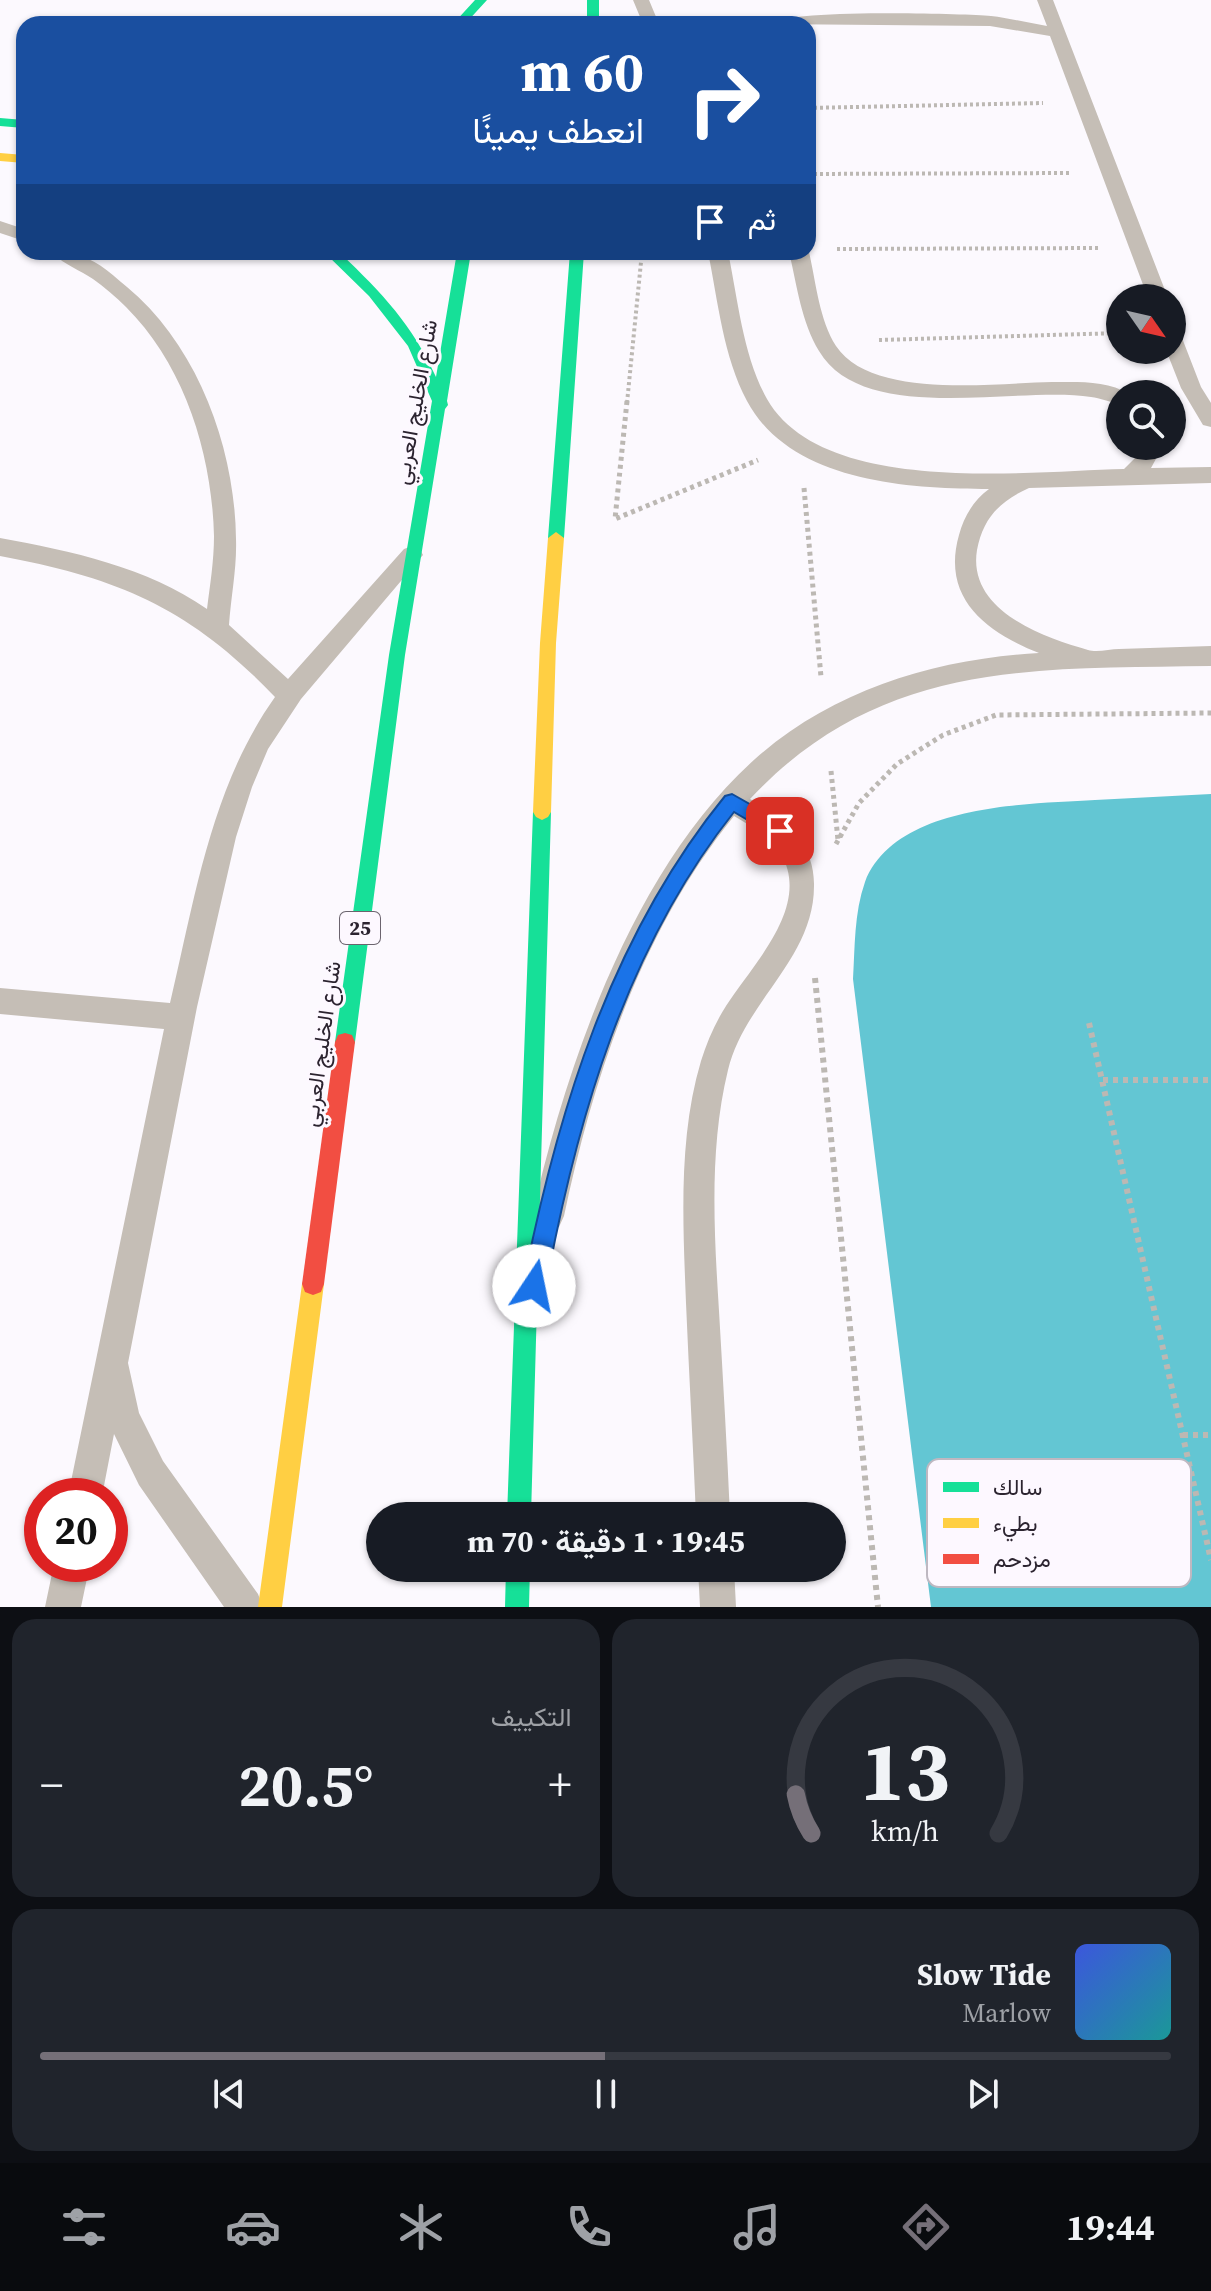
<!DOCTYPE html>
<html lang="ar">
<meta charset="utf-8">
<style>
:root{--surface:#171b24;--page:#20242c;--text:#f1f3f6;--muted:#9ea1a6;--line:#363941;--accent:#756f78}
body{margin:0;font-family:"Source Serif 4",Vazirmatn,serif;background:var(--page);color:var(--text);direction:rtl;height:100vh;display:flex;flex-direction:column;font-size:30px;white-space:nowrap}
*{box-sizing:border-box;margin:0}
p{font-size:26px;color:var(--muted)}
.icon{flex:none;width:44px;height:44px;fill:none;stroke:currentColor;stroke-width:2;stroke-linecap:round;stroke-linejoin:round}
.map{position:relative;height:1607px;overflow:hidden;direction:ltr}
.drawer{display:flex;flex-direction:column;gap:12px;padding:12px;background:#0d0f14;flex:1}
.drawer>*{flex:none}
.guide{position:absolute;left:16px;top:16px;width:800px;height:244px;border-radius:24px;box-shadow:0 2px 6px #0004;direction:rtl;background:#1a4fa0;color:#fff;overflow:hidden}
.needle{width:52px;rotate:124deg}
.tools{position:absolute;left:1106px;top:284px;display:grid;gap:16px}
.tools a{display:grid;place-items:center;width:80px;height:80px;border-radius:50%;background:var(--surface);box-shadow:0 2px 6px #0004;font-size:40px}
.speed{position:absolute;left:24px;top:1478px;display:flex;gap:16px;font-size:40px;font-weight:700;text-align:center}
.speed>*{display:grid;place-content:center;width:104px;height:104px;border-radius:50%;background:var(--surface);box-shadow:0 2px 6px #0004;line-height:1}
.speed .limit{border:12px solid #d22;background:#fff;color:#111}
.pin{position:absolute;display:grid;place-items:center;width:68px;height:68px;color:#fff;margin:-34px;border-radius:16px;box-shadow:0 4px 12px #0006}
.me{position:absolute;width:88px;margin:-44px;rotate:11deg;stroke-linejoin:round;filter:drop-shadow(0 0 6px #0008)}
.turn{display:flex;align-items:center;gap:28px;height:168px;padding:0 40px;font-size:36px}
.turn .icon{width:104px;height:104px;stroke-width:2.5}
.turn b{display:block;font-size:56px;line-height:68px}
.then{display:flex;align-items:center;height:76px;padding:0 40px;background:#0003;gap:16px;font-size:30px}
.big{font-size:60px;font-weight:700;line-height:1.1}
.drawer .tile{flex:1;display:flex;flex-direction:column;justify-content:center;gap:12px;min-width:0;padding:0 28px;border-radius:24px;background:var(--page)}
.drawer .dial{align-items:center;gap:0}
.dial svg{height:208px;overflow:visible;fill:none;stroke:var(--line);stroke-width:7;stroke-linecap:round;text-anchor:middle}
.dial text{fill:var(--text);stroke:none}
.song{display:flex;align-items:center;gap:24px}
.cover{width:96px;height:96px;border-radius:12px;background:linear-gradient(135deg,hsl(230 70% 55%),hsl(180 70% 35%))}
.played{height:8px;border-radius:4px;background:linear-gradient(90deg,var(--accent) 50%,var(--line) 50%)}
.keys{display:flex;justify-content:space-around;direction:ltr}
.heat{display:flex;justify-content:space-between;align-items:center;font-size:44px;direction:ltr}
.drawer .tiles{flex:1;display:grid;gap:12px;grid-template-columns:1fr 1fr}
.tile:last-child{grid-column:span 2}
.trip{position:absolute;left:366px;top:1502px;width:480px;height:80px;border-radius:40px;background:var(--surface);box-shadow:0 2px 6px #0004;font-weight:700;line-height:80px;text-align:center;direction:rtl}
.dock{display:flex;height:128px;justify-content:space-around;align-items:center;background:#090b0e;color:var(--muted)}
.dock .icon{width:56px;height:56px}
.dock .selected{color:var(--accent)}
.dock b{font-size:36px;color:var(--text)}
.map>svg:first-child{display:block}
.water{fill:#63c6d3}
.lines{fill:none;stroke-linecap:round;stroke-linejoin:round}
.path-far2{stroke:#bcb8b3;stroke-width:4;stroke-dasharray:3 3;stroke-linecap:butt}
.path-far1{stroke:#bcb8b3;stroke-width:5;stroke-dasharray:4 4;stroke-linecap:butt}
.path{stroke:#bcb8b3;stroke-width:6;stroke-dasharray:5 5;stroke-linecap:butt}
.lane{fill:#c5beb6;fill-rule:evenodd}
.fast{fill:#16e098;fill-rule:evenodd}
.slow{fill:#ffcf43;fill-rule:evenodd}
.jam{fill:#f24e42;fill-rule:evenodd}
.route{fill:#1a73e8;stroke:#114b97;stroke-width:2}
.labels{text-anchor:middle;stroke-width:6;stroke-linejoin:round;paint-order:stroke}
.shield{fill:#fdf8ff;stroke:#6b646e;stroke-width:2}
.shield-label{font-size:20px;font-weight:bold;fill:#2c2430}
.street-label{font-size:22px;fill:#2c2430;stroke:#fdf8ff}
.key{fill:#fdf8ff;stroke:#beb8c1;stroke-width:2}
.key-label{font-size:22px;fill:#2c2430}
</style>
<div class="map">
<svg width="1211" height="1607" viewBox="0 0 1211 1607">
<rect width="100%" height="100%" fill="#fcf9fe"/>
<path class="water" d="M 1211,794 L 1211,1607 L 931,1607 L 853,979 C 855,947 854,913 865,882 C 895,804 1026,804 1095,800 C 1134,798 1172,796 1211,794 Z"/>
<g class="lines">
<path class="path-far2" d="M 808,108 L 1043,103
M 808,174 L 1071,173
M 837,249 L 1099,248
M 879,340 L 1120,333
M 627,403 L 642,252"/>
<path class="path-far1" d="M 627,401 L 615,519 L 758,460
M 804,488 L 821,677
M 831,771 L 838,840
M 836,844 L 859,803 L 897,764 L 943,735 L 996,715 L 1211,713"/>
<path class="path" d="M 815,978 L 878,1607
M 1089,1023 L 1211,1560
M 1103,1080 L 1211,1080
M 1183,1435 L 1211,1435"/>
<path class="lane" d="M 633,0 L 649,0 L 659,24 L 643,24 Z
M 1037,0 L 1053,0 L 1168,298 L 1148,298 L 1050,36 L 990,26 L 768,24 C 784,9 960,13 991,16 C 1009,18 1028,23 1047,26 Z
M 0,221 L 24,229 L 24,241 L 0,233 Z
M 52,252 C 88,252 101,265 127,287 C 198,346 235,448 236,539 C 237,568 231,596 229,625 L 288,679 L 404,549 L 412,546 L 420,549 L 423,555 L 301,699 L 268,749 L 252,787 L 236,837 L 197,1007 L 128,1363 L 139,1413 L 163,1461 L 258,1594 L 263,1607 L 224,1607 L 139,1485 L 114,1434 L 102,1496 L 68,1496 L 164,1029 L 0,1014 L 0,988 L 170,1003 C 195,898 211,787 275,697 C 190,608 119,578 0,556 L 0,538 C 71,551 147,567 207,609 C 210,585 214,561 214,536 C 212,454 185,366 126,307 C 116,297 104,287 93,279 C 80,270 62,264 52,252 Z
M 708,252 L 728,252 C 738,300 743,356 767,399 C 823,497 1029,471 1124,469 L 1136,457 L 1141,446 L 1163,446 L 1151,468 L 1211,467 L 1211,483 L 1029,488 C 1000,501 983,518 977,550 C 967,611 1045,638 1088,650 C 1097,653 1110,649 1119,649 C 1150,648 1180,647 1211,646 L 1211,666 C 1035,669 881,659 750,799 C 784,819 815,843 814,886 C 814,959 744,1002 728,1070 C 709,1148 714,1231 719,1311 C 723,1379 727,1448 730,1516 L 696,1516 C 693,1445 689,1374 686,1303 C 683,1224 678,1138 701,1061 C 707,1042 715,1023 726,1006 C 751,966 812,907 781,854 C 770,837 751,826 734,816 C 642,930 594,1074 564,1216 L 559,1227 L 548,1232 L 537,1227 L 532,1216 C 567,1062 634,867 755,759 C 834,689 936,659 1039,653 C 986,632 941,598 959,535 C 964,516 974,500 989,489 C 908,489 790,482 747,401 C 723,356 718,301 708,252 Z
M 789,252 L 809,252 C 816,282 819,319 836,346 C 872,400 994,383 1052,382 C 1077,382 1107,380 1129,394 L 1120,394 L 1120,404 C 1110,402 1100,398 1091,397 C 1018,385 864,427 819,351 C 801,321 797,285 789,252 Z
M 1172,331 L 1182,338 L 1201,387 L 1211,403 L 1211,427 L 1203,425 L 1181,388 L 1166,350 L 1172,350 Z
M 54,1564 L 90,1564 L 81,1607 L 45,1607 Z
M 698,1568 L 734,1568 L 736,1607 L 700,1607 Z"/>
<path class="fast" d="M 475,0 L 487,0 L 465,24 L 453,24 Z
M 587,0 L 599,0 L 599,24 L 587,24 Z
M 0,118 L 24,120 L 24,128 L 0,126 Z
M 324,252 L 339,252 C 381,292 412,324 436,377 L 457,252 L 471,252 L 447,401 L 448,405 L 445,409 L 405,655 L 355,1042 L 352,1049 L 345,1051 L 338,1049 L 335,1042 L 389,655 L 432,401 L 408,346 L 369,296 Z
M 570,252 L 584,252 L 564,538 L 556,544 L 548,538 Z
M 542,804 L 548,807 L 551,812 L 531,1516 L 507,1516 L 533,812 L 536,807 Z
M 506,1568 L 530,1568 L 529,1607 L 505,1607 Z"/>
<path class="slow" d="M 0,153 L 24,155 L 24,163 L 0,161 Z
M 556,532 L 564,538 L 556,643 L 551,812 L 548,817 L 542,820 L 536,817 L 533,812 L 540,643 L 548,538 Z
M 313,1273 L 321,1276 L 324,1284 L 282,1607 L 258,1607 L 302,1284 L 305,1276 Z"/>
<path class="jam" d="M 345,1033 L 352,1035 L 355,1042 L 324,1284 L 321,1292 L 313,1295 L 305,1292 L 302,1284 L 335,1042 L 338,1035 Z"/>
</g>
<path class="route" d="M 732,794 L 787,825 L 789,831 L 787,836 L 780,839 L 734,812 C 626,948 577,1118 546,1286 L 542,1294 L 534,1298 L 527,1294 L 523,1286 C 557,1112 611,936 725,796 Z"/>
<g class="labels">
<rect class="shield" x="340" y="912" width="40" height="32" rx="6"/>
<g class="shield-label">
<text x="360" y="935">25</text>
</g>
<g class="street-label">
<text transform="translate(415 402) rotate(-80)" y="8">شارع الخليج العربي</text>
<text transform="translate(321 1044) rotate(-82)" y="8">شارع الخليج العربي</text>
</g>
</g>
<rect x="927" y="1459" width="264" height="128" rx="12" class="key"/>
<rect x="943" y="1482" width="36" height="10" fill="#16e098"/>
<rect x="943" y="1518" width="36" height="10" fill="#ffcf43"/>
<rect x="943" y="1554" width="36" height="10" fill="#f24e42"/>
<g class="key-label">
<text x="993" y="1495">سالك</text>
<text x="993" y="1531">بطيء</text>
<text x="993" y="1567">مزدحم</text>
</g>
</svg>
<div class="tools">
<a><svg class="needle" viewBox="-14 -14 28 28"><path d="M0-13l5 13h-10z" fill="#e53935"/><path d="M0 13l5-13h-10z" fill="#9ea1a6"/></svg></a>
<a><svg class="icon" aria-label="search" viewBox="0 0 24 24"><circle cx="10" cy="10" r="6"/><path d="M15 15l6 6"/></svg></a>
</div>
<div class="speed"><div class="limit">20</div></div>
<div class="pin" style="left:780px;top:831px;background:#d93025"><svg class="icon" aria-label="arrive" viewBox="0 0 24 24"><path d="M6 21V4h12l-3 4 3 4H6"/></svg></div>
<svg class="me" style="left:534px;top:1286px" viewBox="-20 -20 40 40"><circle r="19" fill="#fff"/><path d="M0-13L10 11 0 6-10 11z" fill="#1a73e8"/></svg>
<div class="trip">19:45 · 1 دقيقة · 70 m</div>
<div class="guide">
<div class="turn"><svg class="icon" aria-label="right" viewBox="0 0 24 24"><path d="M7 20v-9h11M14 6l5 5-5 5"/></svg><div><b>60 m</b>انعطف يمينًا</div></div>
<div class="then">ثم<svg class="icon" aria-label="arrive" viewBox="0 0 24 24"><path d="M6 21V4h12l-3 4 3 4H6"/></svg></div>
</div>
</div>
<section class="drawer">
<div class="tiles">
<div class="tile dial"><svg viewBox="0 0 100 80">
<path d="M14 69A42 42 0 1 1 86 69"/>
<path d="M14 69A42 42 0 0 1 8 54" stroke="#756f78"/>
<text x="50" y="56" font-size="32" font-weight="700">13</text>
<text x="50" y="72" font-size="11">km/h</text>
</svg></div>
<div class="tile"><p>التكييف</p>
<div class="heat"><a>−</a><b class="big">20.5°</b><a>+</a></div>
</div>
<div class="tile">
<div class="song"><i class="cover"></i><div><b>Slow Tide</b><p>Marlow</p></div></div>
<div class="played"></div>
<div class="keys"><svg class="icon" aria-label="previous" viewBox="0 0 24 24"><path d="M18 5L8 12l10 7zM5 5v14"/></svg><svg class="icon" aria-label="pause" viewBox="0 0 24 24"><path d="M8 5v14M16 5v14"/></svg><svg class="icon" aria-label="next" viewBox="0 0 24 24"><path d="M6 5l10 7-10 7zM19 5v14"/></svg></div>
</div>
</div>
</section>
<nav class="dock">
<b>19:44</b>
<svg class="icon selected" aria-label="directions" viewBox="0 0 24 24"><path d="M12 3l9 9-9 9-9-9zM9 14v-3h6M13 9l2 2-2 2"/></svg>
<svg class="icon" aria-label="music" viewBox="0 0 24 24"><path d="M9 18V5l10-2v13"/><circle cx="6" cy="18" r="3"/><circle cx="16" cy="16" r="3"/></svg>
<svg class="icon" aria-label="phone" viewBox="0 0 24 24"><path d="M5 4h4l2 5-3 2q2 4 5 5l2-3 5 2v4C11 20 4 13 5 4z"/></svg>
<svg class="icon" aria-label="climate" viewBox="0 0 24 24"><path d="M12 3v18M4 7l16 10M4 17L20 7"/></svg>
<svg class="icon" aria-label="car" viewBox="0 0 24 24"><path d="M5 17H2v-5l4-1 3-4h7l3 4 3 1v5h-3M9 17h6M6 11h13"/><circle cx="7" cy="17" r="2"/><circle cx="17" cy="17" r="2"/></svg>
<svg class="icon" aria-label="filters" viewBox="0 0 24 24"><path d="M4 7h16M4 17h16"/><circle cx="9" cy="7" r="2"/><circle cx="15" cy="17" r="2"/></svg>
</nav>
